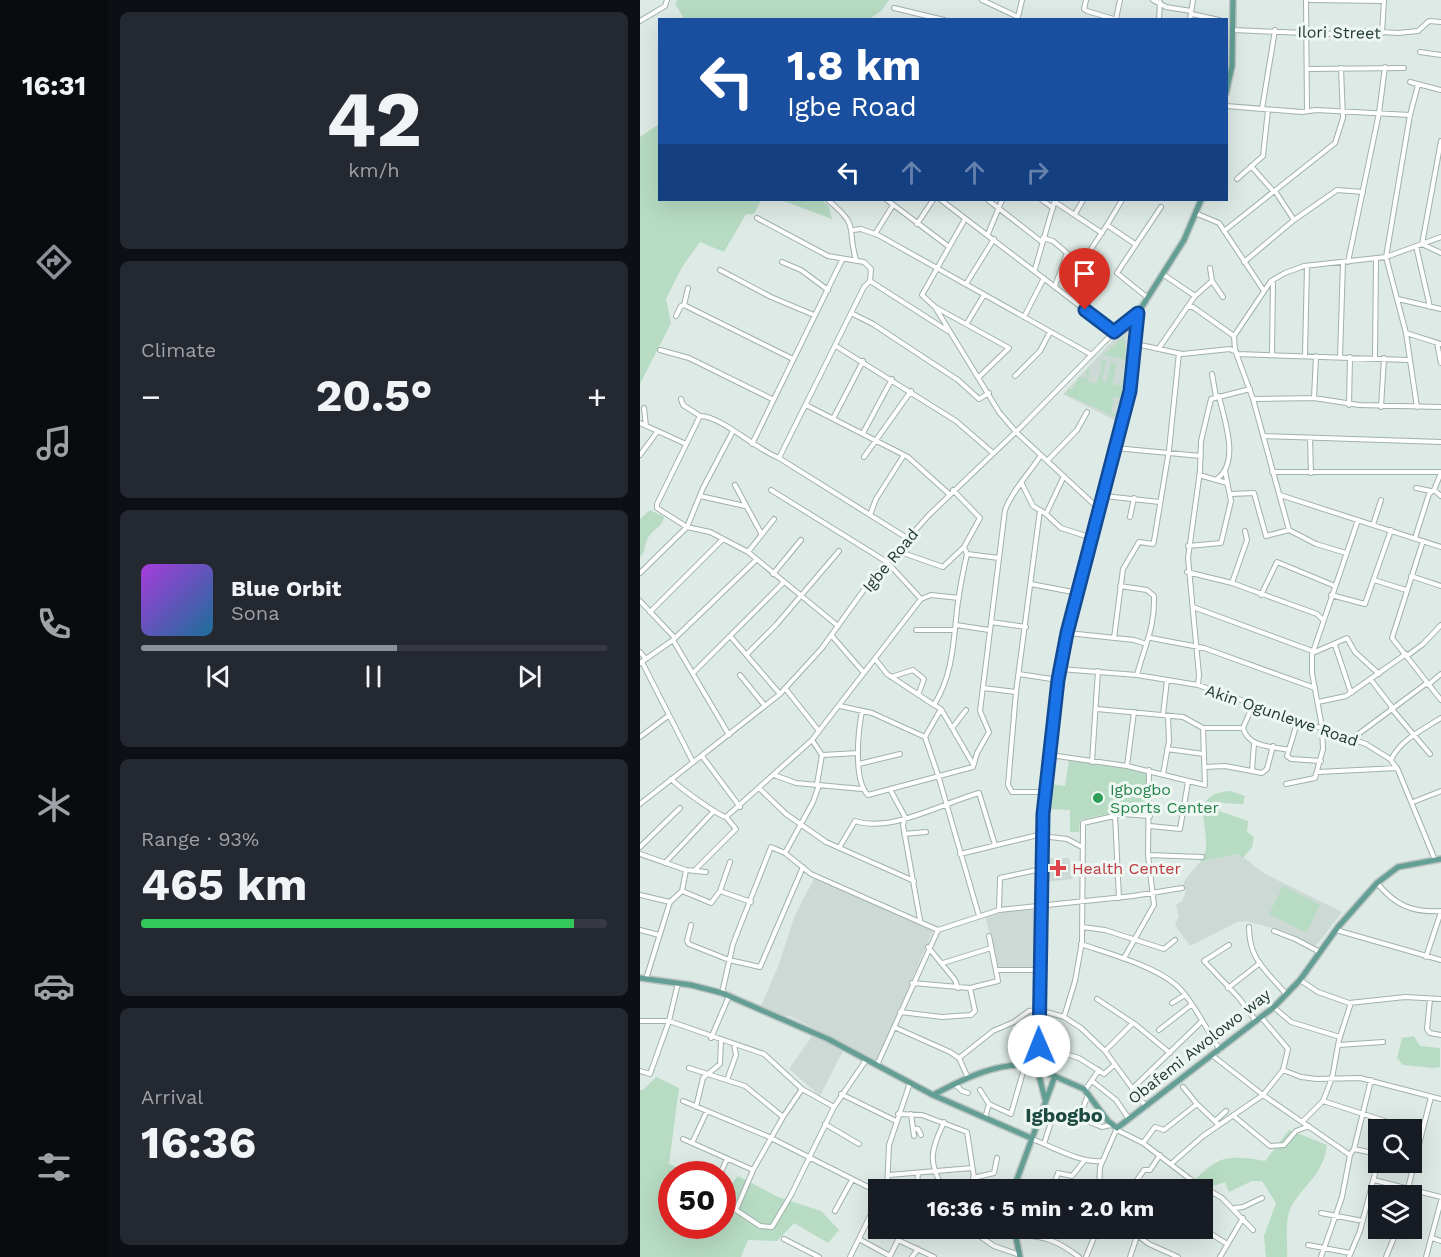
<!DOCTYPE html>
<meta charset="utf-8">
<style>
:root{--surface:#171b24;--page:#242831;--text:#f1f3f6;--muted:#9ea1a6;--line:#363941;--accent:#8c9099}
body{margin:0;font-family:"Work Sans",sans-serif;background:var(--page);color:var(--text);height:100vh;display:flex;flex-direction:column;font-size:22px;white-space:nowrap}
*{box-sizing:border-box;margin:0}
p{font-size:20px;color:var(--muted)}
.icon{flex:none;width:33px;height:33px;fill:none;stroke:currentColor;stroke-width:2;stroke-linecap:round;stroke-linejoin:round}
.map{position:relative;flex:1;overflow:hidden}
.drawer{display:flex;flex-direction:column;gap:12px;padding:12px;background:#0d0f14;width:532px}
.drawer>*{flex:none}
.hud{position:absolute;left:18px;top:18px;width:570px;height:183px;border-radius:0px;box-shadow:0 6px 24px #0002;background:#1a4fa0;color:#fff;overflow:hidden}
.buttons{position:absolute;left:728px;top:1119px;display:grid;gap:12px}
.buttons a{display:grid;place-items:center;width:54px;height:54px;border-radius:0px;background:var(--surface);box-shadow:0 6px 24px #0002;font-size:30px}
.speed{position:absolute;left:18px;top:1161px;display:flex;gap:12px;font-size:30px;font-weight:700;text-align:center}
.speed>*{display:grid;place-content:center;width:78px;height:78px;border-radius:50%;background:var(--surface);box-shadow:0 6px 24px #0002;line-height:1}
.speed .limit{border:9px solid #d22;background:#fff;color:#111}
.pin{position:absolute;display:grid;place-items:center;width:51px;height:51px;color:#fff;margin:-62px -26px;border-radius:50% 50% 50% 0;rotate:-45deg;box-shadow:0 0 6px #0007}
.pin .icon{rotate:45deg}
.me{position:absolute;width:66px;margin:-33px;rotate:359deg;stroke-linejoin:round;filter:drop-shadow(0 0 4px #0008)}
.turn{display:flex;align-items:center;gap:21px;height:126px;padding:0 30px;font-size:27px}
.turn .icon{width:78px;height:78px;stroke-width:2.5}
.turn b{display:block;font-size:42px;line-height:51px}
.lanes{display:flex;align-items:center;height:57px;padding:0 30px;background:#0003;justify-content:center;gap:30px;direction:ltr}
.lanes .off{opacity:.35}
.big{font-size:45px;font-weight:700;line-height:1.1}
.drawer .widget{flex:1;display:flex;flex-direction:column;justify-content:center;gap:9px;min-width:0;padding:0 21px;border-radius:9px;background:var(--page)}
.drawer .dial{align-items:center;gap:0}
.dial b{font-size:78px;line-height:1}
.song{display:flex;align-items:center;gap:18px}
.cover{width:72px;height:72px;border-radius:9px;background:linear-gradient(135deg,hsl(280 70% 55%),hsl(200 70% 35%))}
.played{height:6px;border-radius:3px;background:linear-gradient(90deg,var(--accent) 55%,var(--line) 55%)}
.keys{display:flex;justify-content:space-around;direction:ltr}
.heat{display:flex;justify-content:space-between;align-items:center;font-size:33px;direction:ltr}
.charge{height:9px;border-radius:4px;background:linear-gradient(90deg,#34c759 93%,var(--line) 0)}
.trip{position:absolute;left:228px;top:1179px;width:345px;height:60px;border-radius:0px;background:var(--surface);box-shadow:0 6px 24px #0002;font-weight:700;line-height:60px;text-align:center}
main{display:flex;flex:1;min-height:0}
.menu{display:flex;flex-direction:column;width:108px;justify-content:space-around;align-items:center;background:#090b0e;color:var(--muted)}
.menu .icon{width:42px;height:42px}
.menu .on{color:var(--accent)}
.menu b{font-size:27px;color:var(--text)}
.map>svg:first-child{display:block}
.built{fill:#cdd9d5}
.green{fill:#b7dbc3}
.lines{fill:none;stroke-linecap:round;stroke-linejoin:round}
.minor-casing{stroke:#a1b1ac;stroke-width:6}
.major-casing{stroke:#bcc4c2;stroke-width:8}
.minor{stroke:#fff;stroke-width:4}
.major{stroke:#639f94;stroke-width:5}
.route-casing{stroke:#114b97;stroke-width:15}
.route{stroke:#1a73e8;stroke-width:10}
.leisure-dot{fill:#2e9e5b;stroke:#eff7f3;stroke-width:2}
.health-dot{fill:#e0444e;stroke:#eff7f3;stroke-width:2}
.labels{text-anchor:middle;stroke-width:6;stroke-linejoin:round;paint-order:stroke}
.street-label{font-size:16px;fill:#203934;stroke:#eff7f3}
.leisure-label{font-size:16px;fill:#27864d;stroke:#eff7f3;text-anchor:start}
.health-label{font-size:16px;fill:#be3a42;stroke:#eff7f3;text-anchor:start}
.quarter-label{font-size:20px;font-weight:bold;fill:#1d4b42;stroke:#eff7f3}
</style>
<main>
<nav class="menu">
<b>16:31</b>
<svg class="icon on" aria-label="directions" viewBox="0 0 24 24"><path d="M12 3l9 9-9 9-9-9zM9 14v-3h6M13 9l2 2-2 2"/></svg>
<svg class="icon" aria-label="music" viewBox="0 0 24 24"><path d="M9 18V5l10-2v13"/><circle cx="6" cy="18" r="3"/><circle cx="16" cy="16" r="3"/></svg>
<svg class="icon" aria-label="phone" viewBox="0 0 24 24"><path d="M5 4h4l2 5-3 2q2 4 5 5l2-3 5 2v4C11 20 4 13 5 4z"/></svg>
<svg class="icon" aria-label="climate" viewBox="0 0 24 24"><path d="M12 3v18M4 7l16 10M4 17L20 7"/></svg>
<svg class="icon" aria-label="car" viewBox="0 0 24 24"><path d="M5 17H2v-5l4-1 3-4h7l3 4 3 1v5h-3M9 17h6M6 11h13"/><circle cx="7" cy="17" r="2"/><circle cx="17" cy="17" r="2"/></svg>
<svg class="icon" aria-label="filters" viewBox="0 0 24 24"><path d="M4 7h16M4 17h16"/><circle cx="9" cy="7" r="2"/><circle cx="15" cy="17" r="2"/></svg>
</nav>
<section class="drawer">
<div class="widget dial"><b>42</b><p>km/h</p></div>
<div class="widget"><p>Climate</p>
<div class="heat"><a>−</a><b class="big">20.5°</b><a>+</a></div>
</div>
<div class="widget">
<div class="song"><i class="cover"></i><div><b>Blue Orbit</b><p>Sona</p></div></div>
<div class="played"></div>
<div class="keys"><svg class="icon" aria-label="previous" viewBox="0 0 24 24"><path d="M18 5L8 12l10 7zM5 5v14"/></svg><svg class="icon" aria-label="pause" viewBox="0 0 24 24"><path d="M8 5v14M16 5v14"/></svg><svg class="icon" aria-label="next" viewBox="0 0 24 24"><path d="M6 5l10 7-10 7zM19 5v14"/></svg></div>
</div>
<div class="widget"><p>Range · 93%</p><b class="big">465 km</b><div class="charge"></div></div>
<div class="widget"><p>Arrival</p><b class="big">16:36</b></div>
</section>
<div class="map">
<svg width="801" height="1257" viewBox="0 0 801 1257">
<rect width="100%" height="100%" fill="#deeae5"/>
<path class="built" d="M 490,322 L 488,381 L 478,422 L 423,394 Z
M 599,854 L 625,874 L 702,912 L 675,947 L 647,932 L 606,921 L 597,922 L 550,946 L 535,925 L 539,916 L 536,905 L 542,901 L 546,891 L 542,888 L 545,880 L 560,862 Z
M 405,858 L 429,858 L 433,879 L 404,882 Z
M 175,877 L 294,928 L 237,1061 L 150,1016 L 142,1016 L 121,1006 L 139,964 L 155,915 Z
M 397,910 L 396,969 L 357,967 L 345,915 L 366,911 Z
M 173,1035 L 204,1049 L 180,1096 L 149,1069 Z"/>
<path class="green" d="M 38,0 L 249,0 L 241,11 L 228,20 L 44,19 L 35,3 Z
M 19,124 L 20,200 L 121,200 L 114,214 L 106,214 L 84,252 L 60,242 L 42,267 L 26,299 L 31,323 L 0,384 L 0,137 Z
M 141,200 L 182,200 L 189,207 L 192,219 Z
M 484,336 L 487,360 L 464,355 L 460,359 L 466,361 L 462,381 L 466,382 L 471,363 L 477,364 L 472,384 L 481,386 L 486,371 L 481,398 L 474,397 L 471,413 L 477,414 L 476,417 L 425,394 L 429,388 L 432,390 L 439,377 L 447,379 L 446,370 L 450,370 L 448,382 L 456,384 L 462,369 L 459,368 L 463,363 L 459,359 Z
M 10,510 L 24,517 C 22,528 12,529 8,538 C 4,545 6,551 0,557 L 0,519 Z
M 429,760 L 507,772 L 506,813 L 477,812 L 440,820 L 439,832 L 430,832 L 430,810 L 408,809 L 411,784 L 425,786 Z
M 590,791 L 605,796 L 603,804 L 581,803 L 579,811 L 608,821 L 607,832 L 614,837 L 612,847 L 603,858 L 598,854 L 560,862 C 562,858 566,852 566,848 C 568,823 549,794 590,791 Z
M 643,886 L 680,905 L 666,933 L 629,914 Z
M 774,1036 L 780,1046 L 800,1048 L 800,1067 L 794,1068 L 763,1065 L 757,1058 L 762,1038 Z
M 16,1077 L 39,1088 L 29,1164 L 52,1174 L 32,1174 L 32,1226 L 82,1226 L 83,1188 L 87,1189 L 98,1176 L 138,1197 L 181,1211 L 199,1230 L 188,1243 L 154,1223 L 137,1241 L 108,1240 L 101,1257 L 0,1257 L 0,1090 L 3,1090 Z
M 649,1130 L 687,1145 C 683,1175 666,1182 652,1205 C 644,1218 648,1243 647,1257 L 626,1257 L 624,1236 L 636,1203 L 622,1181 L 612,1181 L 589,1192 L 585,1182 L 573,1186 L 571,1204 L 563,1211 L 562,1190 L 544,1190 C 577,1159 579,1153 625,1161 Z"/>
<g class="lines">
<g class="minor-casing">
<path id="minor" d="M 342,0 L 378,17
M 446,0 L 444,9 L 447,11 L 477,20
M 513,0 L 526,7 L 551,11
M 666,0 L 667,111
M 670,0 L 744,1
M 254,8 L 304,20
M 552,14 L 579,20
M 378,17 L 382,0
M 476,19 L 480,0
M 519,20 L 520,2
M 550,20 L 553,0
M 0,21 L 25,6 L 27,0
M 593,30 L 687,34 L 728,31 L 758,33 L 778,31 L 789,21 L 801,22
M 742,33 L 744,0
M 780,52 L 801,55
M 668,69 L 764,68
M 770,82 L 801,90
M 586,106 L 662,112 L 676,110 L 770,115
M 622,109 L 635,30
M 801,141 L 782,244 L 801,253
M 611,166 L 633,191
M 597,179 L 623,156 L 628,110
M 635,191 L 654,220
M 188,200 C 221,228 206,225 216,260
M 247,200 L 308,246
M 301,200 L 474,332
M 348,200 L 402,242
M 402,200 L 413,208
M 415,202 L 462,233
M 555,213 L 579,223 L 624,291
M 435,214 L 443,200
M 117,218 L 188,256 L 224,262 L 231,269 L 230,281 L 224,287 L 139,458
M 325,219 L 282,295 L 295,307 L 369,348 L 339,377
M 277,224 L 293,200
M 467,225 L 482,200
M 213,230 L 221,229 L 238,235 L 452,355
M 584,231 L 695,143 L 703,118 L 701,68
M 235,234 L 253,205
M 348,234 L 362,200
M 403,238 L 413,241 L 427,253 L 415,286
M 776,246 L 790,307
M 142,262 L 161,270 L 188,290
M 604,262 L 654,220 L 697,190 L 723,192
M 708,262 L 739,113 L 745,67
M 441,264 L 467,225 L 495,244
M 570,268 L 572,281 L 583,297
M 395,269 L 415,200
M 80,270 L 131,297 L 174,315
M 524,275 L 555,296
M 230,281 L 308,331
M 326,284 L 354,239
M 48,288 L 44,305 L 153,359
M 508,298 L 477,273 L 521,207
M 758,299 L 801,309
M 295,307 L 359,412 L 376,432 L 459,509
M 548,307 L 553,307 L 594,336
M 445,311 L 454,285
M 213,314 L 233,324 L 318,380 L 339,399 L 349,393
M 36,316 L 41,306 L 44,305
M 384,317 L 404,278
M 327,323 L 344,295
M 766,333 L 801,344
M 797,343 L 801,363
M 496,344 L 542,354 L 590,349 L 596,352
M 196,346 L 316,421 L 353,453
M 519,348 L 555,296 L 572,281
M 20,350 L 49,358 L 132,399
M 597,354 L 769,360
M 632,354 L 633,280
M 665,355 L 667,266
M 700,357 L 703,262
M 735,358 L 736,259
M 572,374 L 576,397
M 375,376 L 400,351 L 410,332
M 674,398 L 676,356
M 41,399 L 43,405 L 60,416
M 613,399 L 674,398 L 719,405 L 801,407
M 166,405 L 268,457 L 309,494
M 709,405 L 710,357
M 741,407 L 744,358
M 777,407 L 766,333 L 746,257 L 770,115 L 778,85
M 4,408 L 6,426
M 194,417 L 223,361
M 0,423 L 46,444
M 223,433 L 252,379
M 623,436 L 801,442
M 670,438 L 671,473
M 112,444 L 202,260
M 475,448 L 561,456
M 0,455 L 17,432
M 224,457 L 271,391
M 408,460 L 437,430 L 447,412
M 632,472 L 801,472
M 559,475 L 587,483
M 578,478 C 600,461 584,419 579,396
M 382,484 L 393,506 L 406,514 L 421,528 L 452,538
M 95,485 L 121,533
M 776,488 L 791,491
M 131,490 L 247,562 L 281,599
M 794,490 L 801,496
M 591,494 L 614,493 L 626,536 L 649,530 L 676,544 L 706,553
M 640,495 L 801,547
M 60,496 L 105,506
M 464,496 L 520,502
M 400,510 L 376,692 L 368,785 L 372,792 L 404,792
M 406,514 L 424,476
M 230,515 L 236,499 L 264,455
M 490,517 L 494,498
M 733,525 L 741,500
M 649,530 L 613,399 L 595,350 L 594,336 L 631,281 L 645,273 L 664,266 L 746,257 L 801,237
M 775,538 L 789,494 L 794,490 L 801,473
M 783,541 L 752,638 L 801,700
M 548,546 L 581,543 L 591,501 L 585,471
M 258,549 L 263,553 L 303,567 L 324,547
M 108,552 L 134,519
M 327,554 L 359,558
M 547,572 L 592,583 L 677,614 L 683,620
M 0,573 L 47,527 L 63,488 L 93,431
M 133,574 L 161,540
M 771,576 L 801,586
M 734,580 L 766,590
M 592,583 L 607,540 L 605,531
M 391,584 L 438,593
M 480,586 L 507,590 L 514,596 C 515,627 505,645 497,675
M 621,595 L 637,562 L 695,586
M 691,595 L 725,604 L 751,530
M 0,601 L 35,638
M 553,607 L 675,652 L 707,638 L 715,652 L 739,674
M 10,612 L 83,539
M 351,622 L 386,627
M 316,625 L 349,630
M 198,626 L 108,552 L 70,532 L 47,527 L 17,508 L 17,504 L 60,416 C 79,415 117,450 139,458 L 267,538
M 276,630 L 315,630
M 428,633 L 494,640 L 506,644
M 192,636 L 224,673
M 91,637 L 140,694
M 474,638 L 483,569 L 499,542 L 513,544 L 514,541 L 529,450 L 539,353
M 511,638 L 564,648 L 675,688
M 33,640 L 89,735
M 695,645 L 711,693
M 0,652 L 6,659
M 107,654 L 136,625 L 199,551
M 767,656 L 783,644 L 801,625
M 236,660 L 247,674 L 294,705
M 2,662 L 53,762
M 0,663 L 33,640 L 115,561
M 420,669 L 497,675 L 558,685 L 726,744 L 750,759 L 758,770 L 795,860
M 53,673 L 143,583
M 379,674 L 418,680
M 100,675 L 125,706
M 251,677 L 273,670 L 284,679 L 278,695
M 731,680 L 752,707
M 558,685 L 559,675 L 548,558 L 560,471 L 561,441 L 571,399 L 610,389
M 788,685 L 801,674
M 145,688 L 179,731
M 343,688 L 376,692
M 678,702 L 706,696 L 766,654
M 613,705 L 603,728 C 609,748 631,746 649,750
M 200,706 L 232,713 L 285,737 L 298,775 L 339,916
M 751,708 L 790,754
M 301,709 L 294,705 C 313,674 313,644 317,610 C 319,591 323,572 327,554 L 324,547 L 340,518 L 313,490
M 457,709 L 543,717 L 563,728 L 603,728
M 222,711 C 218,732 213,780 228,795 L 333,767 L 337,753 L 349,732 L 340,711 L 365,510 C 373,489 389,474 401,455
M 523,715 L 527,680
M 658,720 L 647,756 L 651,759 L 681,761
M 313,727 L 326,710
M 682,727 L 672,673 L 672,655 L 718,520
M 0,737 L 28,716
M 285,737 L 301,709 L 333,764
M 713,738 L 787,683
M 172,740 L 182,755 L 177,784
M 527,749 L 564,754
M 182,755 L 218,753
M 410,755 L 487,766 L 565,785 L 563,728
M 62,756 L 100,807
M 751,760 C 760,740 782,730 801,718
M 452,762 L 458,671
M 219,764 L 260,754
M 487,766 L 494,712
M 565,767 L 585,766 L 622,773 L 627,769 L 633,746
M 612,771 L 614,744
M 678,772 L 757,768
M 523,774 L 529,741 L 528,717
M 134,775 L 156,783 L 222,789
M 31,779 C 39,787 77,815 86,817 L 172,740 L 281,599 L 291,595 L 319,598
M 646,784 L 675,778 L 683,749 L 682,727
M 119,788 L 146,814 L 186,842 L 274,881
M 251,791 L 265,817 L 263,825 L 280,920
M 773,802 L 801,791
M 0,804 L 140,694 L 182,648 L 231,580 L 289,515 L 382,426 L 474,332 L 497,313
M 475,815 L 479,898
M 510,826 L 540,829 L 548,782
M 264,834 L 286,832
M 402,836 L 427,839 L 442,847
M 0,847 L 40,808
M 199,848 L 215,821 C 251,833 303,803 339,793 L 355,845
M 145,853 L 173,802 L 179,785
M 0,854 L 46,870 L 66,872
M 320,854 L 402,834
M 508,855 L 562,857
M 25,863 L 73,812
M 55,870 L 96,829 L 86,817
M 737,883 C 755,905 772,913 801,911
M 42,891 L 71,903 L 80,891 L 111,902
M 80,891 L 90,862
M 0,895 L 30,902
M 359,910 L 360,878 L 401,869
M 51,925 L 47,941 L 49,944 L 89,960 L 120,967 L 163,867
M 442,927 L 465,930 L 524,949 L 535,940
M 609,927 C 609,960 626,970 646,994
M 0,930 L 19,935
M 696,930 L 801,960
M 634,931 L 655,939 L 680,952
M 441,944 C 470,954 523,968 542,991 C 557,1008 567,1031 580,1050
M 589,945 L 564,961 L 599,998 L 616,1021
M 288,947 L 315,980 L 318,988
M 786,957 L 801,912
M 484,958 L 514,905 L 508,855 L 509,770
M 303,963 L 351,948
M 358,970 L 400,970
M 6,979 L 30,902 L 42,891 L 46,870
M 660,980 L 678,992 L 709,1003 L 765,997 L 801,999
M 272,983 L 330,988 L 358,981 L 349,936
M 588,988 L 620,963
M 82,993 L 93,944 L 131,847 L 145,853 L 171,874 L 298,930
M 457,999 L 496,1025 L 530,1053
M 790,999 L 787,1029 L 790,1033 L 801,1035
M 532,1003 L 545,995
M 637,1010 L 651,1022 L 700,1037
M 260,1012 L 302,1017 L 331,1015 L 335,1011 L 330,988
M 424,1017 L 435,981 L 442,942 L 443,823 L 483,814 L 510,816
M 621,1017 L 648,1049 L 643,1070
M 0,1021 L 29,1021 L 124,1054 L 162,1089 L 194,1107
M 254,1027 L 310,1052 L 319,1058 L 328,1078
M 519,1030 L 551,1005
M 71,1038 L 89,996
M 699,1045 L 743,1042
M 399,1046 L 439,1058 L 464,1074 L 474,1065
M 465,1051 L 493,1023
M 573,1056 L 623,1095 L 710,1155
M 319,1058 L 353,1031 L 374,1022 L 389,1011 L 399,1010 L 424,1017 L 441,1028 L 465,1051 L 506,1107
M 237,1065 L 298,930 L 359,910 L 493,896 L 542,888
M 49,1068 L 105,1086 L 143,1117
M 0,1071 L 10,1074 L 29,1021 L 38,983
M 87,1080 L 96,1055 L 94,1044
M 452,1081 L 476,1100 L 489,1119
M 315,1084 L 322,1091 L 328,1093
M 543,1087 L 557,1104
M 492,1089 L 561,1022
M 340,1090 L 349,1104 L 345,1118
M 445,1090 L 459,1070
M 201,1094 L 256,1121
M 43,1101 L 127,1136 L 238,1192
M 683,1101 L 745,1121 L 746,1130
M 349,1104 L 371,1114 L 385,1065
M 56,1107 L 63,1078 L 80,1064 L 81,1041
M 258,1114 L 282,1115 L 327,1132 L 336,1190
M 271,1114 L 274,1136
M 595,1117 L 630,1146 L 644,1145 L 656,1131 L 669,1126
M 439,1118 L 462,1127 L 471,1125
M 575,1121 L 586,1111
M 663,1121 L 683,1101 L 692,1078 L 699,1040 L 711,1003
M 185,1124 L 219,1144
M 273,1128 L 278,1129 L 281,1135
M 477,1130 L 503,1143 L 550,1179 L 582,1198 L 613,1230
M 43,1139 L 113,1170 L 143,1117 L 162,1089
M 392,1139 C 413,1147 440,1163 462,1161
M 52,1143 L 67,1111
M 503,1143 L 515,1127 L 524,1130 L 557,1104 L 579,1125
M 404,1144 L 411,1122 L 421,1116 L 439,1118 L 448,1095
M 714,1149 L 731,1080
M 531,1164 L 563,1136 L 623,1095 L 643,1070 L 661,1077 L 677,1079 L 720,1078 L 801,1099
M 114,1168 L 96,1210 L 120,1226 L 132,1227 L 151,1195 L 194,1107 L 226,1060
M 80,1174 L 87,1159
M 249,1175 L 332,1168
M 333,1178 L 354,1173 L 357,1158
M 734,1180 L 801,1197
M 493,1186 L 504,1170 L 510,1170 L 520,1155
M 247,1190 L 249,1145 L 270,1083
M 276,1190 L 278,1174
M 304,1190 C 287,1161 291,1151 304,1122
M 412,1190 L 418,1173 L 432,1176 L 444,1161
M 459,1190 L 460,1167 L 477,1128
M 766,1196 L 791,1097
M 595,1208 L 603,1207 L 622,1198
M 195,1211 L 212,1180
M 681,1213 L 723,1221
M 328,1228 L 354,1246 L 380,1255
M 488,1228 L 509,1244 L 538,1257
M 562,1228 L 587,1244
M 398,1235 L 401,1228
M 375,1236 C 402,1234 418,1241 439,1257
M 792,1238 L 801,1241
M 144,1239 L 179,1257
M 219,1239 L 250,1256
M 258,1240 L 294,1257
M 668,1245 L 710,1253
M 250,1256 L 264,1228
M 210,1257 L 238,1200
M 272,1257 L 278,1249
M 446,1257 L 458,1228
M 490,1257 L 497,1236
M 580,1257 L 603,1218
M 681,1257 L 702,1197 L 710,1155 L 714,1149 L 738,1154
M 709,1257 L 720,1231 L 738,1162
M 746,1257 L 758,1228
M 786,1257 L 801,1201"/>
</g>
<g class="major-casing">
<path id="major" d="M 586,93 L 592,66 L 593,0
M 0,978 L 51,985 L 82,993 L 188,1039 L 293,1095 L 391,1138
M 397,1066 L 399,1046 L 403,814 L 420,669 L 490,391 L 498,313 L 544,240 L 561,200
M 397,1068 L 405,1099
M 398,1069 L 444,1089 L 468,1121 L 477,1128 L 634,1007 L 660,980 L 698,927 L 737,883 L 758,867 L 801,859
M 293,1095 C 325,1078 361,1060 397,1066
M 373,1190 L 415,1076
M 374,1228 L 380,1257"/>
</g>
<use href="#minor" class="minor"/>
<use href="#major" class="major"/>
</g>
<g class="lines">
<g class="route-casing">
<path id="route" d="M 399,1046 L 403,814 L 418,680 L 427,633 L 490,391 L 498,313 L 474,332 L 445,310"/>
</g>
<use href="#route" class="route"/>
</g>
<circle class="leisure-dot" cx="458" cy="798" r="6"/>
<path class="health-dot" d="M415 859h6v6h6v6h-6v6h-6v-6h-6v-6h6z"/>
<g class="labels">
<g class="street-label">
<text transform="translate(699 32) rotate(1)" y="6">Ilori Street</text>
<text transform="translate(250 560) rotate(-50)" y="6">Igbe Road</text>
<text transform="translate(642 715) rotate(19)" y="6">Akin Ogunlewe Road</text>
<text transform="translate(559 1046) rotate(-38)" y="6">Obafemi Awolowo way</text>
</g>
<g class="leisure-label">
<text x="470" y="795">Igbogbo<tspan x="470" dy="18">Sports Center</tspan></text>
</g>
<g class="health-label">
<text x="432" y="874">Health Center</text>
</g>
<g class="quarter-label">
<text x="424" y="1122">Igbogbo</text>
</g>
</g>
</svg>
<div class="buttons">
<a><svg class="icon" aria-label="search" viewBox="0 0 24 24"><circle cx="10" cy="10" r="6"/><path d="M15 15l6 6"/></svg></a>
<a><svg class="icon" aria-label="layers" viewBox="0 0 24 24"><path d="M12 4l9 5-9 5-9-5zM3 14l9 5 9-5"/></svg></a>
</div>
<div class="speed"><div class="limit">50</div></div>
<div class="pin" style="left:445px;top:310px;background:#d93025"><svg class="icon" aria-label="arrive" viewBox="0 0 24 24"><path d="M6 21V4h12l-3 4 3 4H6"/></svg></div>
<svg class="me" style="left:399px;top:1046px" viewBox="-20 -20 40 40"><circle r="19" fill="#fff"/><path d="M0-13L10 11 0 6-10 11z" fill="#1a73e8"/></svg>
<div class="trip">16:36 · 5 min · 2.0 km</div>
<div class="hud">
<div class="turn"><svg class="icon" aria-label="left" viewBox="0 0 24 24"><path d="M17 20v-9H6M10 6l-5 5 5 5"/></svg><div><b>1.8 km</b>Igbe Road</div></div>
<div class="lanes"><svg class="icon" aria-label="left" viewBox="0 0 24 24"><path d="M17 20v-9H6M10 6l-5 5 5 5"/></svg><svg class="icon off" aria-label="ahead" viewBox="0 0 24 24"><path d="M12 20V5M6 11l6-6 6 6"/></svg><svg class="icon off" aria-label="ahead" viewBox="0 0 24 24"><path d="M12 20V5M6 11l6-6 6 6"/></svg><svg class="icon off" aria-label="right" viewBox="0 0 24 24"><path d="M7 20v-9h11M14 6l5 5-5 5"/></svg></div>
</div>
</div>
</main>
